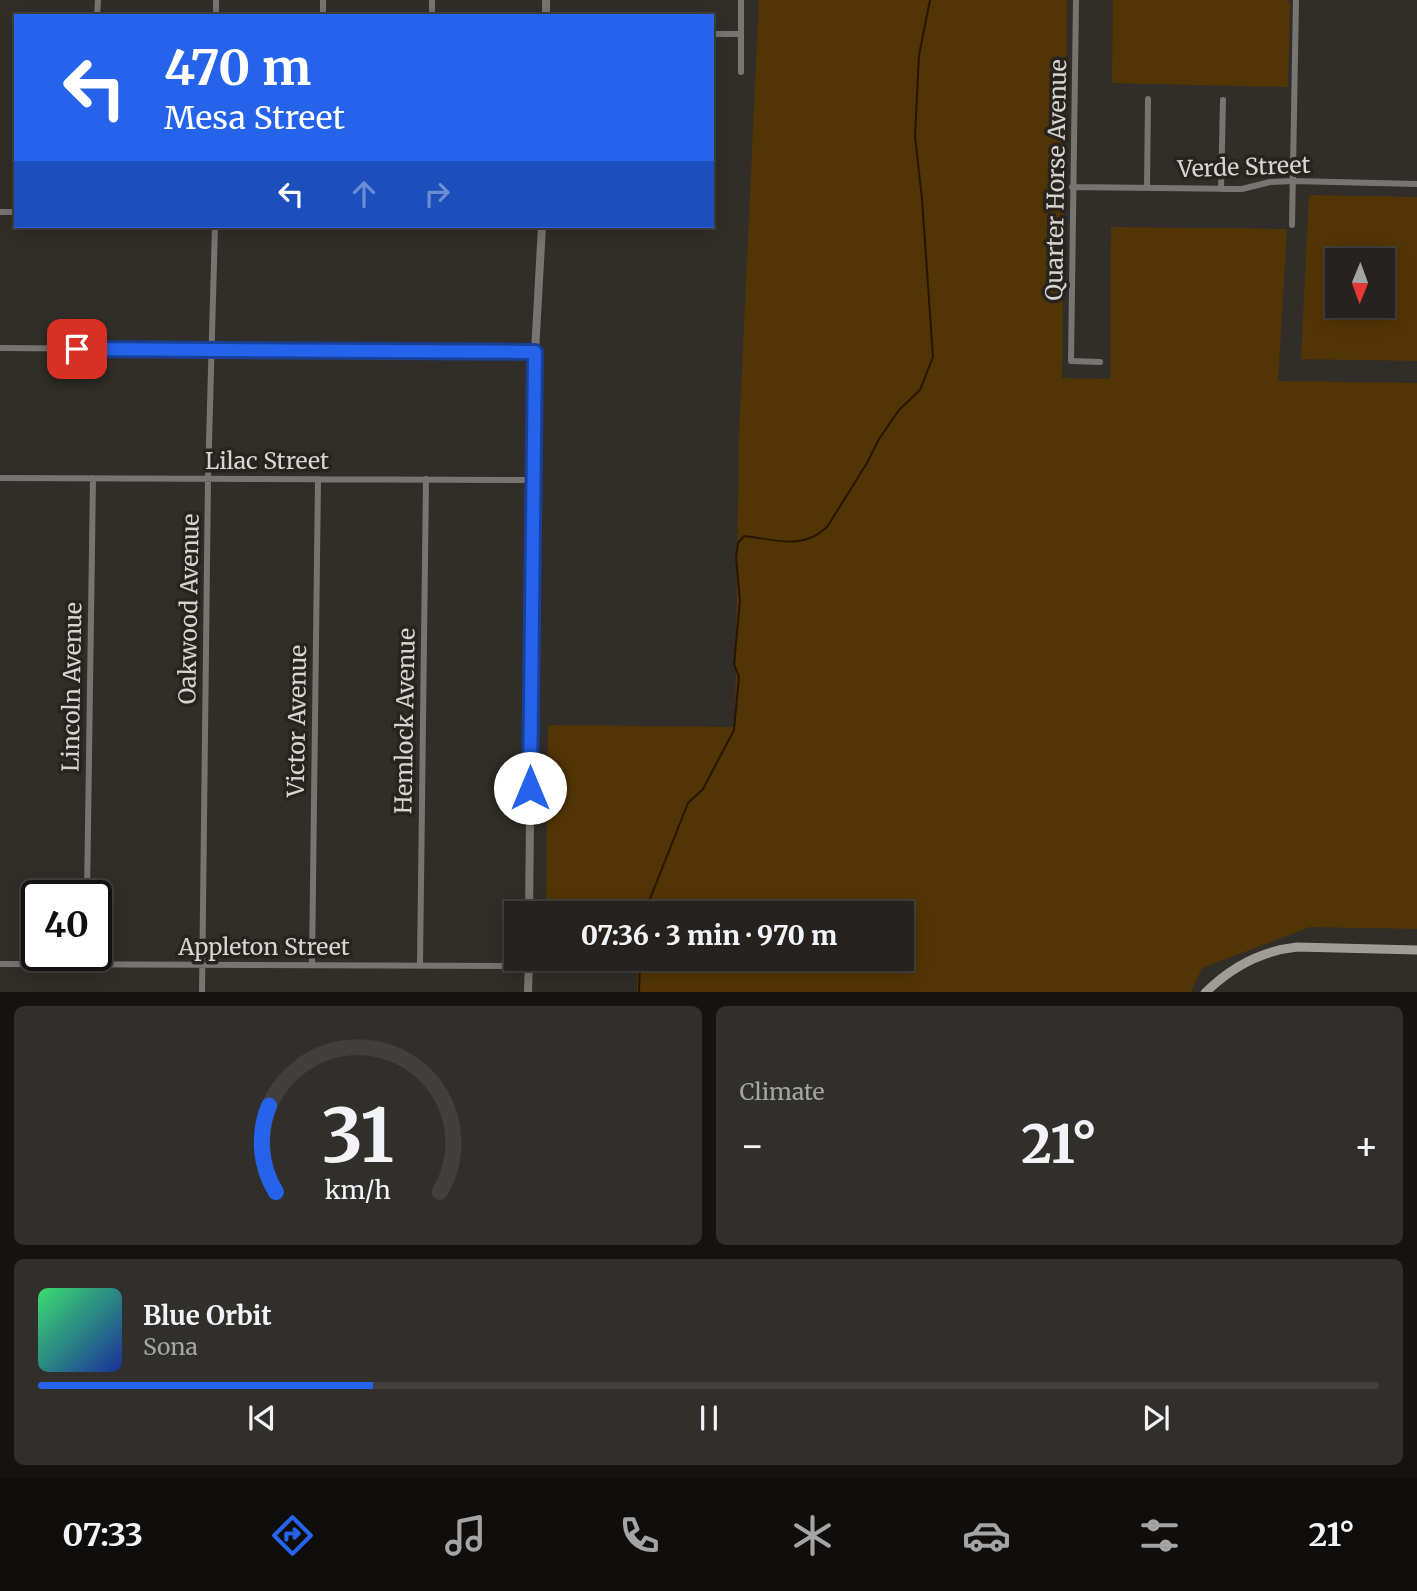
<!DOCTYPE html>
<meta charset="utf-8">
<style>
:root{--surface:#25221f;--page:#312f2c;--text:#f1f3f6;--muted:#a3a4a4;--line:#423f3d;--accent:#2563eb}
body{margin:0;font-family:Merriweather,serif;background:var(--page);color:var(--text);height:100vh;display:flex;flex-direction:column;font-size:26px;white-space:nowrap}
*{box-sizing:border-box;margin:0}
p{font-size:23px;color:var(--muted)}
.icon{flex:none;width:38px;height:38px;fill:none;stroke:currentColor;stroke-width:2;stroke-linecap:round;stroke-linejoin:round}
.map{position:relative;height:992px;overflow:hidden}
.sheet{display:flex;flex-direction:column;gap:14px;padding:14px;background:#141311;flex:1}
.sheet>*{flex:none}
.hud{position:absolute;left:14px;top:14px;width:700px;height:214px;border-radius:0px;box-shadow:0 4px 18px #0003,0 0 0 2px var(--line);background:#2563eb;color:#fff;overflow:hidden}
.needle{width:46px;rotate:181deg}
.controls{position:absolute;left:1325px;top:248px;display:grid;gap:14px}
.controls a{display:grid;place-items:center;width:70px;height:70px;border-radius:0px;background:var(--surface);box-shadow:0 4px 18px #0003,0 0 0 2px var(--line);font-size:35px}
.speed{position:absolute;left:21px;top:880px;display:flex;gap:14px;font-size:35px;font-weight:700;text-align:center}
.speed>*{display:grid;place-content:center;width:91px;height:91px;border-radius:50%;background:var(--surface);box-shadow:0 4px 18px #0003,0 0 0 2px var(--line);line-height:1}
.speed .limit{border:4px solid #111;border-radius:10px;background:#fff;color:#111}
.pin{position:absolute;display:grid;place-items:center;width:60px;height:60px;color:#fff;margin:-30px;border-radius:14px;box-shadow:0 4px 10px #0006}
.me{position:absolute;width:77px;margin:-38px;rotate:0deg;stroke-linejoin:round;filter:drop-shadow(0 0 5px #0008)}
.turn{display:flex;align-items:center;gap:24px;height:147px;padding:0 35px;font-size:32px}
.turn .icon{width:91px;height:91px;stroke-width:2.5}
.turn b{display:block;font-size:49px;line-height:60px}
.lanes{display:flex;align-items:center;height:66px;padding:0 35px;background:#0003;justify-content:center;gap:35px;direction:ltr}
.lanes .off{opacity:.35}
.big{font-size:52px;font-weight:800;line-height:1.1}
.sheet .widget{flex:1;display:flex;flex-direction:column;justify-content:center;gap:10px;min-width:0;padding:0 24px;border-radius:10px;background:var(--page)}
.sheet .dial{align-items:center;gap:0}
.dial svg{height:182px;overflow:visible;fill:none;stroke:var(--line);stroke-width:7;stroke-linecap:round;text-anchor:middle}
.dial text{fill:var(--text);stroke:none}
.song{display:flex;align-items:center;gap:21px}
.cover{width:84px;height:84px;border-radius:10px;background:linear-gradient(135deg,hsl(140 70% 55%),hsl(230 70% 35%))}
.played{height:7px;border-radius:4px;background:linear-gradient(90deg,var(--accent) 25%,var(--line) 25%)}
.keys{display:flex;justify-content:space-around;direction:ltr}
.heat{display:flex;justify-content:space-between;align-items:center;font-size:38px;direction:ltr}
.sheet .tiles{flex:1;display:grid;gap:14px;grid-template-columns:1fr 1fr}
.widget:last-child{grid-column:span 2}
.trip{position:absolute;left:504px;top:901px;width:410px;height:70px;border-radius:0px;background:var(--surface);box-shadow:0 4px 18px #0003,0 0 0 2px var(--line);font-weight:800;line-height:70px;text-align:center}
.menu{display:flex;height:112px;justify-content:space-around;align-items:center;background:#0f0e0c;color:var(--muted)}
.menu .icon{width:49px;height:49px}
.menu .on{color:var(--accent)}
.menu b{font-size:32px;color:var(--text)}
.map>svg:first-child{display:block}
.green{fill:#523505;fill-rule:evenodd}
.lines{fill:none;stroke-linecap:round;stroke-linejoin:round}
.stream{stroke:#281600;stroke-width:2}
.minor{stroke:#777573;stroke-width:6}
.tertiary{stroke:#777573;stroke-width:8}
.secondary{stroke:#a09d99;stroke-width:9}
.route-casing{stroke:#184099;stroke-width:18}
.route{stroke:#2563eb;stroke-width:12}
.labels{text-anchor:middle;stroke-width:7;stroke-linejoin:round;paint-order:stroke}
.street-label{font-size:23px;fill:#d7d5d1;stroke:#27241f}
</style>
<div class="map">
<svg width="1417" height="993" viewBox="0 0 1417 993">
<rect width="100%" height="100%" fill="#312e29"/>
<path class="green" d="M 759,0 L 1067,0 L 1062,378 L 1110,379 L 1111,227 L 1287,229 L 1278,381 L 1417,383 L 1417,929 L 1310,927 L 1202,968 L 1191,992 L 637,993 L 637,959 L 901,959 L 901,914 L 636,914 L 546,909 L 548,725 L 735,727 L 739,433 Z
M 1113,0 L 1284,0 L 1290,2 L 1288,87 L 1112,83 Z
M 1309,195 L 1417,197 L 1417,361 L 1301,359 ZM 1337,261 L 1382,261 L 1382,306 L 1337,306 Z"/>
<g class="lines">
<path class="stream" d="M 644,914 L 688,803 L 703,789 L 734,730 L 739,677 L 734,664 L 740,601 L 736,557 L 738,543 L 744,536 C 774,539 802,551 827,527 L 867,463 L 879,439 L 899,410 L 920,390 L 933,357 L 922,199 L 915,136 L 919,55 L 930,0
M 639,993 L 640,959"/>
<path class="minor" d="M 1076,0 L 1071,361 L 1100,362
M 97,16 L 98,0
M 216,16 L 216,0
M 323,16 L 323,0
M 432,16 L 432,0
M 712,34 L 741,34
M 741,72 L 741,0
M 1072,187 L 1242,189 L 1270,182 L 1293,181 L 1417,184
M 1147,188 L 1148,99
M 1221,189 L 1223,100
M 0,212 L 16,212
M 1292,225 L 1296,0
M 0,348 L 535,352
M 0,478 L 534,480
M 87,896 L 93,478
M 0,964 L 529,966
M 312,964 L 318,479
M 420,965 L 426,479
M 202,993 L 208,479 L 215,226"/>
<path class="tertiary" d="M 546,16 L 546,0
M 529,914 L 535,352 L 542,226
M 528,993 L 529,959"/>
<path class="secondary" d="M 1205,993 C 1231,967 1260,951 1297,947 L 1417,950"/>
</g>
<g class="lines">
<g class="route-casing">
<path id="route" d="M 77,349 L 535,352 L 530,788"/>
</g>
<use href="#route" class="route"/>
</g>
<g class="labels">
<g class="street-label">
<text transform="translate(1244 167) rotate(-2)" y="8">Verde Street</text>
<text transform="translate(1056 180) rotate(-89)" y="8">Quarter Horse Avenue</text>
<text x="267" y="469">Lilac Street</text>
<text transform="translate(189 609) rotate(-89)" y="8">Oakwood Avenue</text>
<text transform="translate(72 687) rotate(-89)" y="8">Lincoln Avenue</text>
<text transform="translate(297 721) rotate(-89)" y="8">Victor Avenue</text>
<text transform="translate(405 721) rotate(-89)" y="8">Hemlock Avenue</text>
<text x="264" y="955">Appleton Street</text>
</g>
</g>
</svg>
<div class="controls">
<a><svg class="needle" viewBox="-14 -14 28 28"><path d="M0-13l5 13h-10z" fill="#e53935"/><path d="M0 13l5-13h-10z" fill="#a3a4a4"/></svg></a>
</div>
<div class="speed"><div class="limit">40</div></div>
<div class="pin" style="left:77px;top:349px;background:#d93025"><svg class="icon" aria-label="arrive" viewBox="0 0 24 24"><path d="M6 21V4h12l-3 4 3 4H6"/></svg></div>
<svg class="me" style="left:530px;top:788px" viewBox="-20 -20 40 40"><circle r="19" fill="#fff"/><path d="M0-13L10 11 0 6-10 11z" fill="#2563eb"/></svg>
<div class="trip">07:36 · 3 min · 970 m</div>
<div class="hud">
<div class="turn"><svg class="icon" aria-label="left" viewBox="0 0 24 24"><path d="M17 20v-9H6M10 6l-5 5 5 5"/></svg><div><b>470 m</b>Mesa Street</div></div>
<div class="lanes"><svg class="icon" aria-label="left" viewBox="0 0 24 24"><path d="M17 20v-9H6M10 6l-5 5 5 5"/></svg><svg class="icon off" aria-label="ahead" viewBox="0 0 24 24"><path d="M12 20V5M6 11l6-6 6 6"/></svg><svg class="icon off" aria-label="right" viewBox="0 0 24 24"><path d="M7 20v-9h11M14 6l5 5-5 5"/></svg></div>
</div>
</div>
<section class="sheet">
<div class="tiles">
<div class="widget dial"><svg viewBox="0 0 100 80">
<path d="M14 69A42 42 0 1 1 86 69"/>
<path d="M14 69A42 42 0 0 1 11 31" stroke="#2563eb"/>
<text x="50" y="56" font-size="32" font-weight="700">31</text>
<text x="50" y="72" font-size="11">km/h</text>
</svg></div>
<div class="widget"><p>Climate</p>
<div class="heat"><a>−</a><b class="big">21°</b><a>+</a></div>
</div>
<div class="widget">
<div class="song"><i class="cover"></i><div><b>Blue Orbit</b><p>Sona</p></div></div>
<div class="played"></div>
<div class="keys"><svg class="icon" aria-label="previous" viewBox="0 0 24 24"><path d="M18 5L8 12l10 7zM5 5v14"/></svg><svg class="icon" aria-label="pause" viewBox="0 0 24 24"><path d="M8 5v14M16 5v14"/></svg><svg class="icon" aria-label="next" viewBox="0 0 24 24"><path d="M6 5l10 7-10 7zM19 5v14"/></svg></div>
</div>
</div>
</section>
<nav class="menu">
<b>07:33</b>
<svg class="icon on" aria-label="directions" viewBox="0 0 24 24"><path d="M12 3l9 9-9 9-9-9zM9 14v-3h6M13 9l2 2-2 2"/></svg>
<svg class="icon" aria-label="music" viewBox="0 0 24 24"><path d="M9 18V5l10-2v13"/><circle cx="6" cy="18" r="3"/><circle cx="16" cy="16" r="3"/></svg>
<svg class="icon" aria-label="phone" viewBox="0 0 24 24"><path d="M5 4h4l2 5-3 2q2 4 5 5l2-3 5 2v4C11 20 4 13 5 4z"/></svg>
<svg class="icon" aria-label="climate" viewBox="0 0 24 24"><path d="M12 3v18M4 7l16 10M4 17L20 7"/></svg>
<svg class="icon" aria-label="car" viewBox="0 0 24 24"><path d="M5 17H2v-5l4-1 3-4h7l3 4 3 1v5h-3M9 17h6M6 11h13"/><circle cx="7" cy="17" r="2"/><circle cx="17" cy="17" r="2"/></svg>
<svg class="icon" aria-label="filters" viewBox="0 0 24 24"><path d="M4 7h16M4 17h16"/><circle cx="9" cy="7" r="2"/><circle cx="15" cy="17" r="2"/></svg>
<b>21°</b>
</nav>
